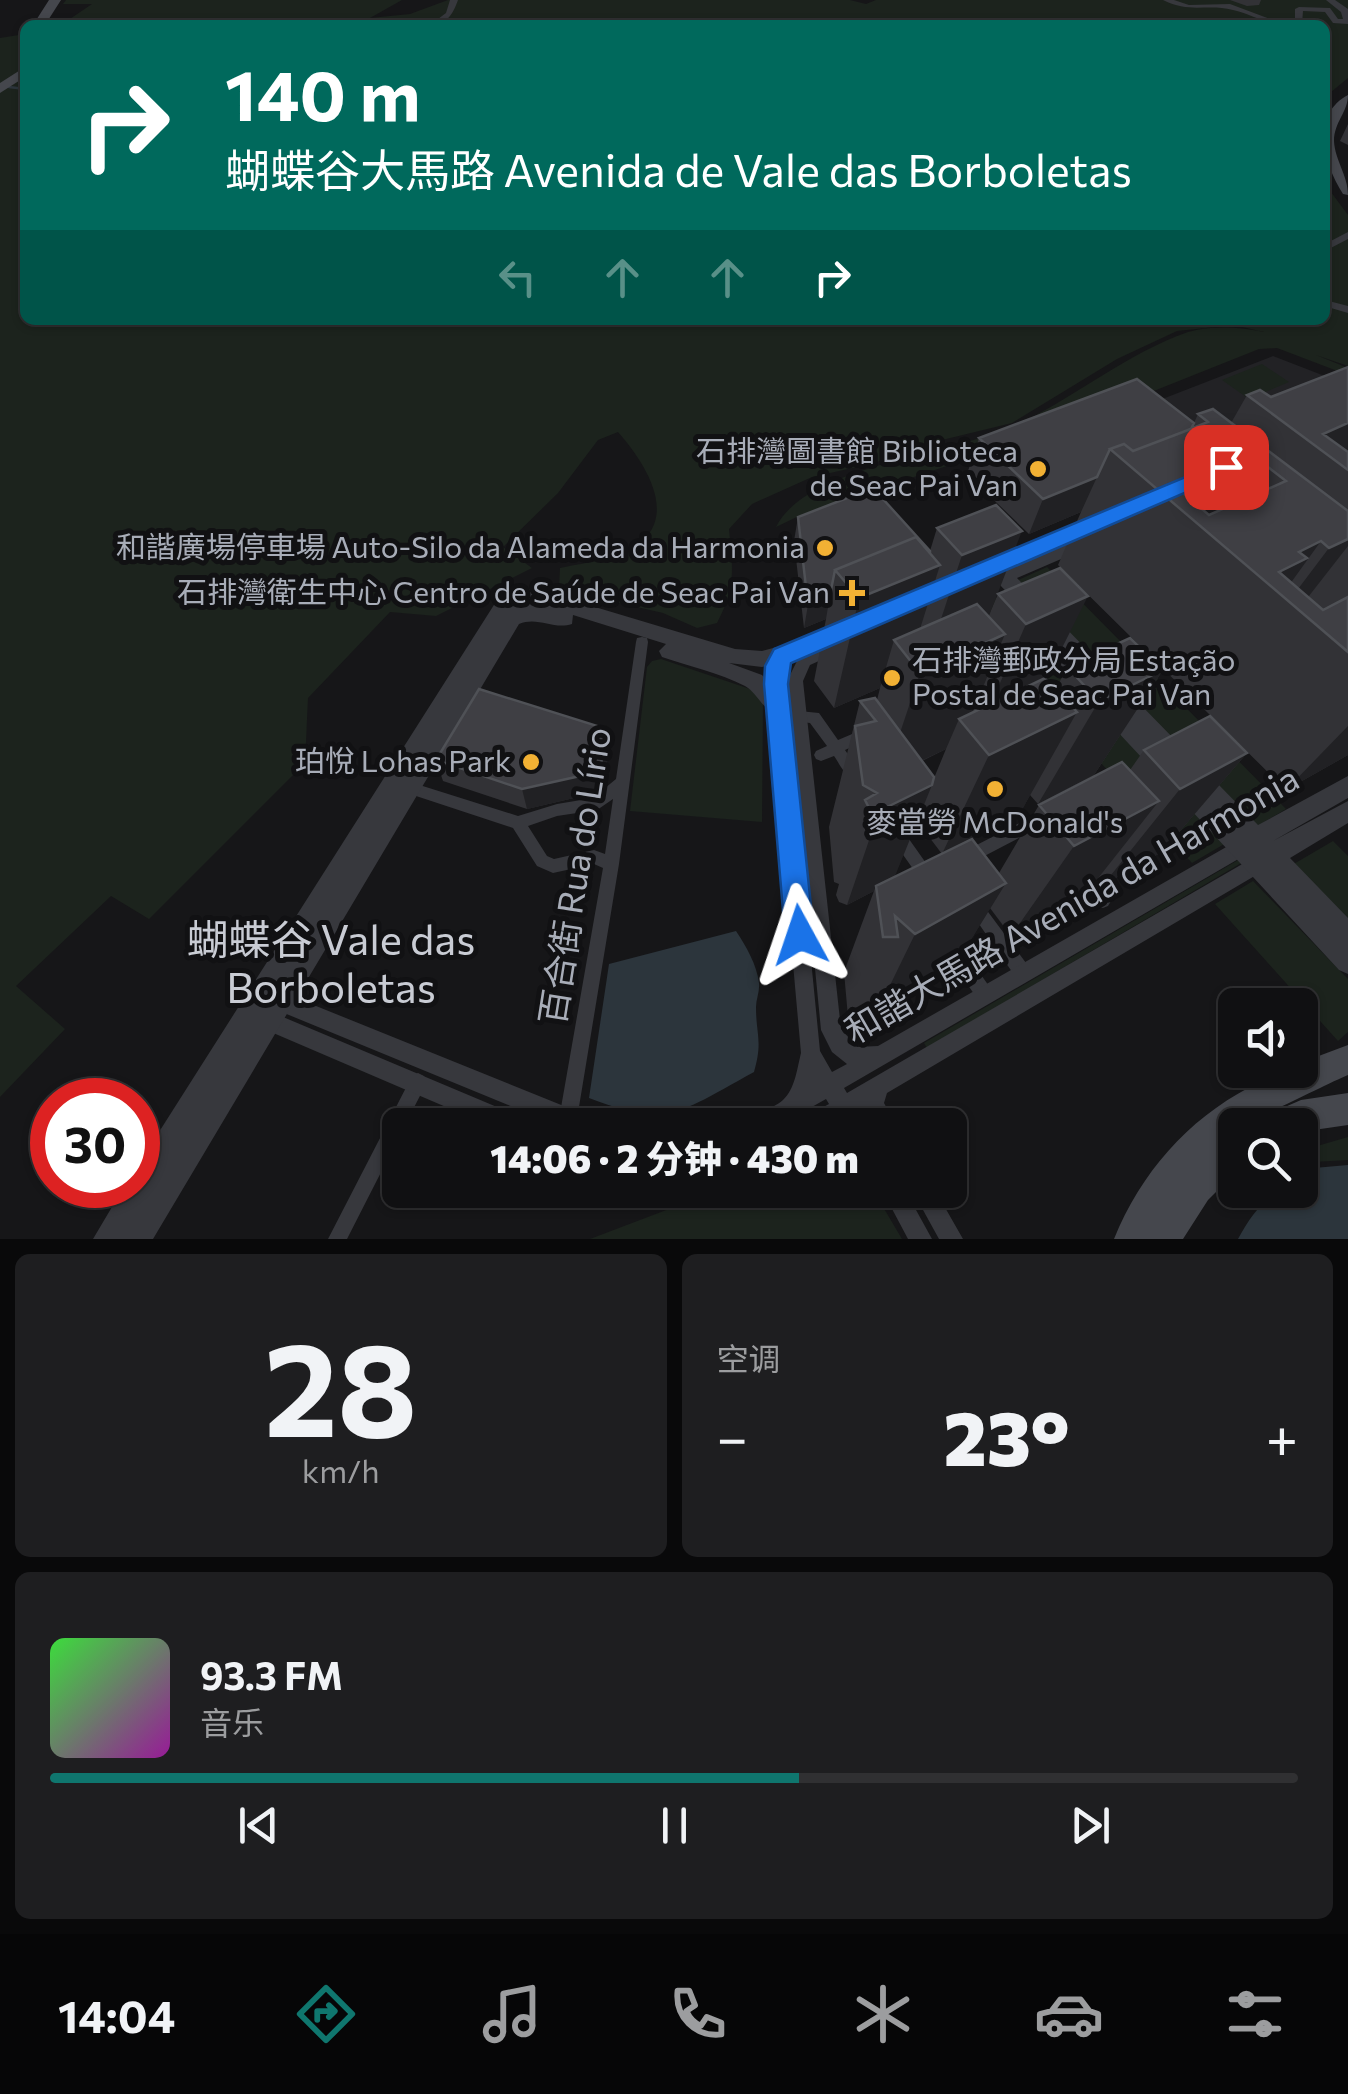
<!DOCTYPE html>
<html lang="zh">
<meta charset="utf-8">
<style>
:root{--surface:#101012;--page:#1e1e20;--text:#f1f3f6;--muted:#9c9d9f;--line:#303032;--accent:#0f766e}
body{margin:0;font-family:Commissioner,"Noto Sans SC",sans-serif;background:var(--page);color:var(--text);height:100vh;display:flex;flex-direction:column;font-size:38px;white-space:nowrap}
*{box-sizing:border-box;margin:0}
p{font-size:32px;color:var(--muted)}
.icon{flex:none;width:55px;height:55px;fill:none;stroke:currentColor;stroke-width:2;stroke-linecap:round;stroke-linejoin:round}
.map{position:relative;height:1239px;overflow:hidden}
.side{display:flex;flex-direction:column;gap:15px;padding:15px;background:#09090a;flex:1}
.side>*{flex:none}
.hud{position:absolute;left:20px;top:20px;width:1310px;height:305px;border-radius:15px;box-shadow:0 2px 8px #0004,0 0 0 2px var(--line);background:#00695c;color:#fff;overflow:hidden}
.buttons{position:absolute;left:1218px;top:988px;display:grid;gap:20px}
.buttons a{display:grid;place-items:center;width:100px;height:100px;border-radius:15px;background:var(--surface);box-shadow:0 2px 8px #0004,0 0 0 2px var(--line);font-size:50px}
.speed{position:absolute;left:30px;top:1078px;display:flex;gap:20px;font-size:50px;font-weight:700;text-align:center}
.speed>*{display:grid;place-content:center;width:130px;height:130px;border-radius:50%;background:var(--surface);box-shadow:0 2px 8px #0004,0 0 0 2px var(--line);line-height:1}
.speed .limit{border:15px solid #d22;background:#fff;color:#111}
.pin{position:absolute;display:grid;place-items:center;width:85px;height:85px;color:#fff;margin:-42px;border-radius:20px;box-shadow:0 5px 15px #0006}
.me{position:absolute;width:110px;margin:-55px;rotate:355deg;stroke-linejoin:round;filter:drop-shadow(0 0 8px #0008)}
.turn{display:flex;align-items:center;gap:35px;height:210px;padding:0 40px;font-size:45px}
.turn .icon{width:130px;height:130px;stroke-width:2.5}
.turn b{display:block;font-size:70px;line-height:85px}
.lanes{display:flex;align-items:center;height:95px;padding:0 40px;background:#0003;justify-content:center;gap:50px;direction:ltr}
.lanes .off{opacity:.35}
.big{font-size:75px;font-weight:800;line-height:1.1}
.side .widget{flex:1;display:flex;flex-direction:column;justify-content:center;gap:15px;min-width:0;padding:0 35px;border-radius:15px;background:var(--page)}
.side .dial{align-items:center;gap:0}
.dial b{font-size:130px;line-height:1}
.song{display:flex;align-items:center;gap:30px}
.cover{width:120px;height:120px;border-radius:15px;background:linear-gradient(135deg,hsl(120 70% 55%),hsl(300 70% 35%))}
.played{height:10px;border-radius:5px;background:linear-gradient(90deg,var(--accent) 60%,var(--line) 60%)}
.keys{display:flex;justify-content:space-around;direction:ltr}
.heat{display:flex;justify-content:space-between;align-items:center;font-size:55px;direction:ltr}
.side .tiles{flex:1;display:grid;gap:15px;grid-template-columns:1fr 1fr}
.widget:last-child{grid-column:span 2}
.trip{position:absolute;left:382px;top:1108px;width:585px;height:100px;border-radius:15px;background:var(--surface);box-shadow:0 2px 8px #0004,0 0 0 2px var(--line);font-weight:800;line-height:100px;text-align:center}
.menu{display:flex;height:160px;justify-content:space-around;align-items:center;background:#060607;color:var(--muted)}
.menu .icon{width:70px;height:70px}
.menu .active{color:var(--accent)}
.menu b{font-size:45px;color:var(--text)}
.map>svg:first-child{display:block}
.built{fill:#222225}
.green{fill:#1c231d}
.water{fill:#2c353c}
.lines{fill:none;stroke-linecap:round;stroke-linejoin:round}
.stream{stroke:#2c353c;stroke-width:2.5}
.pedestrian{fill:#37383d;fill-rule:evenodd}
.minor{fill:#37383d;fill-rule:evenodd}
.tertiary{fill:#37383d;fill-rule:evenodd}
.secondary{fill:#45474d;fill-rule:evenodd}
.wall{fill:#323236;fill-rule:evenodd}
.shaded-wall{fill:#212124}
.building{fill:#3f3f44;stroke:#4f5156;stroke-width:2.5;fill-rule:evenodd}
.route{fill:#1a73e8;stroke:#114b97;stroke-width:2.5}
.poi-dot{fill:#f2b134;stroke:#111113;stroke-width:4}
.labels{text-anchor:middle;stroke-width:10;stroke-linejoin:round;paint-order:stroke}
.poi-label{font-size:30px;fill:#a8adb8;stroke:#111113;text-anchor:end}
.near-street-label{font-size:35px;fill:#a8adb8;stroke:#111113}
.near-quarter-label{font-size:42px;fill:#c9ccd4;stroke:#111113}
</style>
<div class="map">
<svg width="1348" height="1239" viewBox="0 0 1348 1239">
<rect width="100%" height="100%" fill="#161618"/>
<path class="built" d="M 1273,356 L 1348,385 L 1190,471 L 1121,415 Z"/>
<path class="green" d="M 66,0 L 402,0 L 370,18 L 410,14 L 448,0 L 850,0 L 866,4 L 876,0 L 1348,0 L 1348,78 L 1325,97 L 1325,25 L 52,25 L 64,23 L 92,4 L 63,4 Z
M 25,34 L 25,320 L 1325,320 L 1325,184 L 1348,215 L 1348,366 L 1316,355 L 1348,368 L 1348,375 L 1277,348 L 1259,349 L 1061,428 L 803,514 L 776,527 C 806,465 960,453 1019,424 C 1078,395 1126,354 1188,332 C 1211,325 1242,327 1264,332 L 1234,325 L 1177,331 L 1117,359 L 1012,423 L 909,448 L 875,463 L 812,477 L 752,504 L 729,529 C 733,569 736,587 717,623 L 697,628 L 663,613 L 559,589 L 560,568 C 587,562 628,559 647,536 C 674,504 639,456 618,432 L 598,440 L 558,493 L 503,547 L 532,568 L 436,616 L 390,612 L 308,698 L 305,763 L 149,919 L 111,896 L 16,986 L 65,1029 L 0,1097 L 0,38 Z
M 1262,364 L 1289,382 L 1249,399 L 1222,380 Z
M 1047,567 L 1286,809 L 1252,829 L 1016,581 Z
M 989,590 L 1226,843 L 1192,863 L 956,604 Z
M 661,659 L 750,689 L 763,702 L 762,822 L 630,811 L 647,667 L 652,661 Z
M 1333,841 L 1348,856 L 1348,922 L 1292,865 Z
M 1240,859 L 1243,862 L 927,1048 L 924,1043 Z
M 1253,881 L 1348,979 L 1348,1032 L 1338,1041 L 1215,904 Z
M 1348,1137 L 1348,1160 L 1313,1162 L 1300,1168 L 1300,1151 Z
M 719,1190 L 873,1190 L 902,1239 L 590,1239 Z"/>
<path class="water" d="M 736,931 C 746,946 757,965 759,983 C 760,991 756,999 756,1007 C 756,1035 763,1041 754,1072 C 684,1110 669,1129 589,1098 L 609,964 Z
M 1348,1165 L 1348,1239 L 1238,1239 C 1253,1212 1268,1190 1300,1190 L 1300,1176 L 1314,1168 Z"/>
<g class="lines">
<path class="stream" d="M 9,87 L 25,89"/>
<path class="pedestrian" d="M 642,637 L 647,638 L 648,642 L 619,864 L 577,1119 L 574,1125 L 562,1125 L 559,1119 L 603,868 L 594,864 L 553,873 L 537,866 L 513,828 L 410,794 L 405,792 L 403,788 L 405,784 L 410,782 L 518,816 L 557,804 L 593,798 L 616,779 L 636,642 L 637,638 ZM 613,799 L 605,854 L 594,850 L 554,859 L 547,856 L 528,826 L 557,816 L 597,810 Z
M 799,711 L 819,713 L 838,740 L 864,729 L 869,731 L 871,735 L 869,739 L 845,750 L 860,772 L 858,776 C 846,781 840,764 834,756 L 821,761 L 816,759 L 814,755 L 816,751 L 827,746 L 810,723 L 794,721 L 792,717 L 794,713 Z
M 1039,813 L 1044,815 L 1046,820 L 1044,825 L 973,862 L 968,864 L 963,862 L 961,857 L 963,852 Z
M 899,830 L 904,832 L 933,873 L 936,878 L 933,883 L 928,885 L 923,883 L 894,842 L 892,837 L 894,832 Z
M 1082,869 C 1093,874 1105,890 1111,901 L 1108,906 L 1103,908 C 1092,903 1080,887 1074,876 L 1077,871 Z
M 975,899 L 980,901 L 1029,967 L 1031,973 L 1029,979 L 1023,981 L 1017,979 L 970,911 L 967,906 L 970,901 Z
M 950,937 L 956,939 L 991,989 L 993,995 L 991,1001 L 985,1003 L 979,1001 L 944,951 L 942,945 L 944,939 Z
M 418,1073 L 424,1076 L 427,1082 L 424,1088 L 405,1125 L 400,1125 L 400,1135 L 347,1239 L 328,1239 L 412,1076 Z"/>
<path class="minor" d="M 450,0 L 458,0 C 453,14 447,25 430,25 L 446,13 Z
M 1163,0 L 1174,0 L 1189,5 L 1230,4 L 1286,25 C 1267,25 1251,14 1233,10 C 1207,3 1191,14 1163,0 Z
M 1326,0 L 1335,0 L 1348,9 L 1348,24 L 1333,23 L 1325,12 L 1303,11 L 1302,24 L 1291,25 L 1295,21 L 1295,9 L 1299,7 L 1330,8 L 1338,19 L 1343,19 L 1341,12 Z
M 1348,232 L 1348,239 L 1325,251 L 1325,244 Z
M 1325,300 L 1348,306 L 1348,313 L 1331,308 L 1329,313 L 1325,314 Z
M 837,625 L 842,627 L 845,631 L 842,635 C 815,646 787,651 784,685 L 820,1051 L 832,1072 L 847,1064 L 832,1052 L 821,1030 L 787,681 L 799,657 L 834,642 L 839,644 L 842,648 L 839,652 L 810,665 L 803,681 L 841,1029 L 857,1047 L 878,1046 L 1235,842 L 1241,840 L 1247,842 L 1250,848 L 1247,854 L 844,1088 L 847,1093 L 1251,859 L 1257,857 L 1263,859 L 1266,865 L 1263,871 L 887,1093 L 884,1103 L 896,1125 L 873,1125 L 863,1107 L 858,1110 L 867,1125 L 843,1125 L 841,1121 L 833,1125 L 802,1125 L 805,1117 L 829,1104 L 826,1099 L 780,1125 L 749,1125 C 756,1110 772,1110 783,1100 C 795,1089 797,1069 801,1053 L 768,685 C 772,646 804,636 837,625 Z
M 274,989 L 591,1117 L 594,1125 L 557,1125 L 267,1006 L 264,999 L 267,992 Z
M 264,1009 L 521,1117 L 524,1125 L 488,1125 L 257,1026 L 254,1019 L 257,1012 Z
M 882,1190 L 905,1190 L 932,1239 L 908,1239 Z
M 912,1190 L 935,1190 L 963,1239 L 939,1239 Z"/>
<path class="tertiary" d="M 1095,515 L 1102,517 L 1104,522 L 1102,527 L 1066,542 L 1075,543 L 1077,548 L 1075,553 L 1017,578 L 1258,825 L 1348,776 L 1348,798 L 1273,841 L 1348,801 L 1348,823 L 1290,858 L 1348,918 L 1348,974 L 1339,970 L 1177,795 L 1174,788 L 1177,781 L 1183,779 L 1175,770 L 1165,777 L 1157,774 L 1101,714 L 1098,708 L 1101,702 L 1108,699 L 1095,686 L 1086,693 L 1079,690 L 1033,642 L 1030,636 L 1033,630 L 1041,628 L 1000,585 L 986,585 L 983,580 L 988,574 L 978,567 L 981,562 Z
M 535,589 L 735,649 L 762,651 L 788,644 L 795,646 L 798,652 L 795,658 L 762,667 L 729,663 L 762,675 L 791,708 L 788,714 C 767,722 760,694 745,686 C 720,673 688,666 662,657 L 659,651 L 666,644 L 573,615 L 572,624 C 553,630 538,616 519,624 L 153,1239 L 93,1239 L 125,1185 L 138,1185 L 138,1165 L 499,597 L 518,590 Z"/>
<path class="secondary" d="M 49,0 L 61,0 L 45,25 L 33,25 Z
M 25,67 L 25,77 L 0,93 L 0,83 Z
M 1348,95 C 1348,112 1334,122 1334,141 C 1335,161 1348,175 1348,195 L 1343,194 C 1324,165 1310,115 1348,95 Z
M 1348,1045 L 1348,1075 C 1326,1084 1248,1125 1235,1125 L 1235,1132 L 1227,1138 L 1235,1135 L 1235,1173 L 1208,1200 L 1183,1239 L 1114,1239 C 1141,1173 1187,1120 1250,1087 C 1267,1078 1281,1070 1300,1070 L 1300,1063 Z
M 1348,1093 L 1348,1125 L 1300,1132 L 1300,1125 L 1264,1125 L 1269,1114 L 1301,1100 Z"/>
</g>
<path class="wall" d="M 1186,0 L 1261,0 L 1259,5 L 1247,6 L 1230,0 Z
M 1348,124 L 1348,145 L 1340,141 Z
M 1348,367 L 1348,755 L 1286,790 L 1058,565 L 1081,512 L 1029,534 L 967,474 L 979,438 L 1194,423 L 1198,414 L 1231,423 L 1247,395 L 1271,397 Z
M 996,505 L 988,617 L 998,594 L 1060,568 L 1047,679 L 1056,689 L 1067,667 L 1163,670 L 1094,775 L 1038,804 L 1030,795 L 1019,815 L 952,849 L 999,873 L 1039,805 L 1130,770 L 1144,750 L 1247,753 L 1162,852 L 1103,885 L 1098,878 L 1084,896 L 1011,936 L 990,908 L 953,969 L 876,1014 L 866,1005 L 861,1017 L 848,1017 L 844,972 L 874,891 L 847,905 L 839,902 L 836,895 L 839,884 L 834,882 L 829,827 L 860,701 L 877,700 L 880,688 L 834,708 L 814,681 L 826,619 L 804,628 L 794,541 L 798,517 L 930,551 L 937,528 ZM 946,749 L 932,783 L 922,761 ZM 917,821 L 942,854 L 894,877 Z
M 607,729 L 609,751 L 603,785 L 591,794 L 527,809 L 443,781 L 436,760 Z"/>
<path class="shaded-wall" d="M 1348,423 L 1348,465 L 1323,434 Z
M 1259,460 L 1213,537 L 1183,493 Z
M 1097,477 L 1081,512 L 1029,534 L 1043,499 Z
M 1022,531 L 978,644 L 925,668 L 962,555 Z
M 1348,539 L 1348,546 L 1298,610 L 1289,601 L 1329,548 Z
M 1321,541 L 1282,595 L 1279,572 L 1299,552 Z
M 940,565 L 910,661 L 894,640 L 880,688 L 834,708 L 859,598 Z
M 830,595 L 826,619 L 804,628 L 808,605 Z
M 1088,596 L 1033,706 L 978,733 L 1026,624 Z
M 1005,634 L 966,728 L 959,719 L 946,749 L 885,778 L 920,673 Z
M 1163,670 L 1094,775 L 1038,804 L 1099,701 Z
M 1077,712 L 1019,815 L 942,854 L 989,755 Z
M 1348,726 L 1348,755 L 1286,790 Z
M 607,729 L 609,751 L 603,785 L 591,794 L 527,809 L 522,789 Z
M 1247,753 L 1162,852 L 1103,885 L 1180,789 Z
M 932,785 L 893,881 L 876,886 L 874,891 L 847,905 L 879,811 Z
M 1159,801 L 1084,896 L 1011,936 L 1074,846 Z
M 1006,883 L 953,969 L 876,1014 L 915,934 Z"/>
<path class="building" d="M 1348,367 L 1348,423 L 1323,434 L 1348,452 L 1348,470 L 1247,395 L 1260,390 L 1271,397 Z
M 1137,379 L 1194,423 L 1191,429 L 1133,451 L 1124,444 L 1110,449 L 1097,477 L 1043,499 L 979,438 Z
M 1213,409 L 1348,511 L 1348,539 L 1329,548 L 1321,541 L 1299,552 L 1307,558 L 1279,572 L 1323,610 L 1348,597 L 1348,652 L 1110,449 L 1124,444 L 1133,451 L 1183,432 L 1208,422 L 1198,414 ZM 1259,460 L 1286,481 L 1209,515 L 1183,493 Z
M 873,488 L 930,551 L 930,553 L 916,537 L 835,570 L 830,595 L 808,605 L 798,517 Z
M 996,505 L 1022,531 L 962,555 L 937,528 Z
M 916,537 L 940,565 L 859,598 L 835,570 Z
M 1060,568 L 1088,596 L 1026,624 L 998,594 Z
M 977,604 L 1005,634 L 920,673 L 894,640 Z
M 1130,638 L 1163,670 L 1099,701 L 1067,667 Z
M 1045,678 L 1077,712 L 989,755 L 959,719 Z
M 479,689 L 607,729 L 601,764 L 589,774 L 522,789 L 436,760 Z
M 875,698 L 934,777 L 932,785 L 879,811 L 869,808 L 865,800 L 877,793 L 863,785 L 855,726 L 876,721 L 860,701 Z
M 1210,716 L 1247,753 L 1180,789 L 1144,750 Z
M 1122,762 L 1159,801 L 1074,846 L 1039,805 Z
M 972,839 L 1006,883 L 915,934 L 895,916 L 898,937 L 883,937 L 876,886 Z"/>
<path class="route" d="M 1226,460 L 1233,462 L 1233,472 L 791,663 L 788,684 L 814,935 L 810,945 L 800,949 L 790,945 L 785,935 L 764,684 L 765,666 L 774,649 Z"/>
<g class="poi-dot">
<circle cx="1038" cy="469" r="10"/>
<circle cx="825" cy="548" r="10"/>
<path d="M847 578h10v10h10v10h-10v10h-10v-10h-10v-10h10z"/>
<circle cx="892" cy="678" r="10"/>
<circle cx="531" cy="762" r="10"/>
<circle cx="995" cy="789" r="10"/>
</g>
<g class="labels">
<g class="poi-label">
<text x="1018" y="462">石排灣圖書館 Biblioteca<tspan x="1018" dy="34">de Seac Pai Van</tspan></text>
<text x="805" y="558">和諧廣場停車場 Auto-Silo da Alameda da Harmonia</text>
<text x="830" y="603">石排灣衛生中心 Centro de Saúde de Seac Pai Van</text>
<text x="912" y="671" text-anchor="start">石排灣郵政分局 Estação<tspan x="912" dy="34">Postal de Seac Pai Van</tspan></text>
<text x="511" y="772">珀悅 Lohas Park</text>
<text x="995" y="833" text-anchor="middle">麥當勞 McDonald's</text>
</g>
<g class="near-street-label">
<text transform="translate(576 876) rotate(-81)" y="12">百合街 Rua do Lírio</text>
<text transform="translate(1072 905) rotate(-30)" y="12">和諧大馬路 Avenida da Harmonia</text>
</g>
<g class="near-quarter-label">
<text x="331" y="955">蝴蝶谷 Vale das<tspan x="331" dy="48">Borboletas</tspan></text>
</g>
</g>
</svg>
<div class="buttons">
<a><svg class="icon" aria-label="sound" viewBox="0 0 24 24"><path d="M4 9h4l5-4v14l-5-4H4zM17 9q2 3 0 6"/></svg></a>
<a><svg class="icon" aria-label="search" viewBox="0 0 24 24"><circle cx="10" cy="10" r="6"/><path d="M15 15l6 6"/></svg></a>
</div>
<div class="speed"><div class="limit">30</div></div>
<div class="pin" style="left:1226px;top:467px;background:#d93025"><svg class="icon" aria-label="arrive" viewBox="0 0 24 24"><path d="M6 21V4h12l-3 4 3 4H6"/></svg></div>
<svg class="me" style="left:800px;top:935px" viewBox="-20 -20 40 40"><path d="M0-17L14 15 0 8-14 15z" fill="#1a73e8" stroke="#fff" stroke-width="4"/></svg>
<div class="trip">14:06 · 2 分钟 · 430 m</div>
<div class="hud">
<div class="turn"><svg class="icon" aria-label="right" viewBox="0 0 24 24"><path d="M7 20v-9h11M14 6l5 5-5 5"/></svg><div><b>140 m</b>蝴蝶谷大馬路 Avenida de Vale das Borboletas</div></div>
<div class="lanes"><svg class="icon off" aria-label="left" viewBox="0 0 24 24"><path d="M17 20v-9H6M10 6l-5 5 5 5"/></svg><svg class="icon off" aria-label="ahead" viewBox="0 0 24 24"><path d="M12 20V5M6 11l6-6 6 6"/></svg><svg class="icon off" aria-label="ahead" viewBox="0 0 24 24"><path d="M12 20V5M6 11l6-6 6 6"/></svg><svg class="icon" aria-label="right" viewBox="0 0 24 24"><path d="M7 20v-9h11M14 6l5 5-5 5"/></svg></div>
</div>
</div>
<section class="side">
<div class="tiles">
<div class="widget dial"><b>28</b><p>km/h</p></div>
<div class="widget"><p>空调</p>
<div class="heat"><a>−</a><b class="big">23°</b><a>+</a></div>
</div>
<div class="widget">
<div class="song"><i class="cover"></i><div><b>93.3 FM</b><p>音乐</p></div></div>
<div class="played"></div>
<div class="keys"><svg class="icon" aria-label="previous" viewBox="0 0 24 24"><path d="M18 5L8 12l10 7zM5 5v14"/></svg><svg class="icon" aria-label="pause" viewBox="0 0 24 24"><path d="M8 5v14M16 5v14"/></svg><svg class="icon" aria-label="next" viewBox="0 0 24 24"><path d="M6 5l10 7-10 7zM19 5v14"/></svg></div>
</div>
</div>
</section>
<nav class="menu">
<b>14:04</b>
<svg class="icon active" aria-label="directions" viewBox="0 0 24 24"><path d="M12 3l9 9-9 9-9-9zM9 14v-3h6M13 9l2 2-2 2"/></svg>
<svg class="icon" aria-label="music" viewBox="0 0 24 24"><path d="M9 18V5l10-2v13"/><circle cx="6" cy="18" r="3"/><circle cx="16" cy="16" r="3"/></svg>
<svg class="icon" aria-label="phone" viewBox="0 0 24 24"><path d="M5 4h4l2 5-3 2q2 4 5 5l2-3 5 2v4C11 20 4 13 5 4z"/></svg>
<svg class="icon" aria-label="climate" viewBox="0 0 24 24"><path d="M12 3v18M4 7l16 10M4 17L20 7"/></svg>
<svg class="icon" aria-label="car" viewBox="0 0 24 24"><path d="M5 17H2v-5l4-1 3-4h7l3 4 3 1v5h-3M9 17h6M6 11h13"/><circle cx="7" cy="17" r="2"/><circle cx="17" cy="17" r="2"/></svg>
<svg class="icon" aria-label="filters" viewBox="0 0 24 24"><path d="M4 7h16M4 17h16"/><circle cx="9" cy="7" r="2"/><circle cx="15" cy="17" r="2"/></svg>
</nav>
